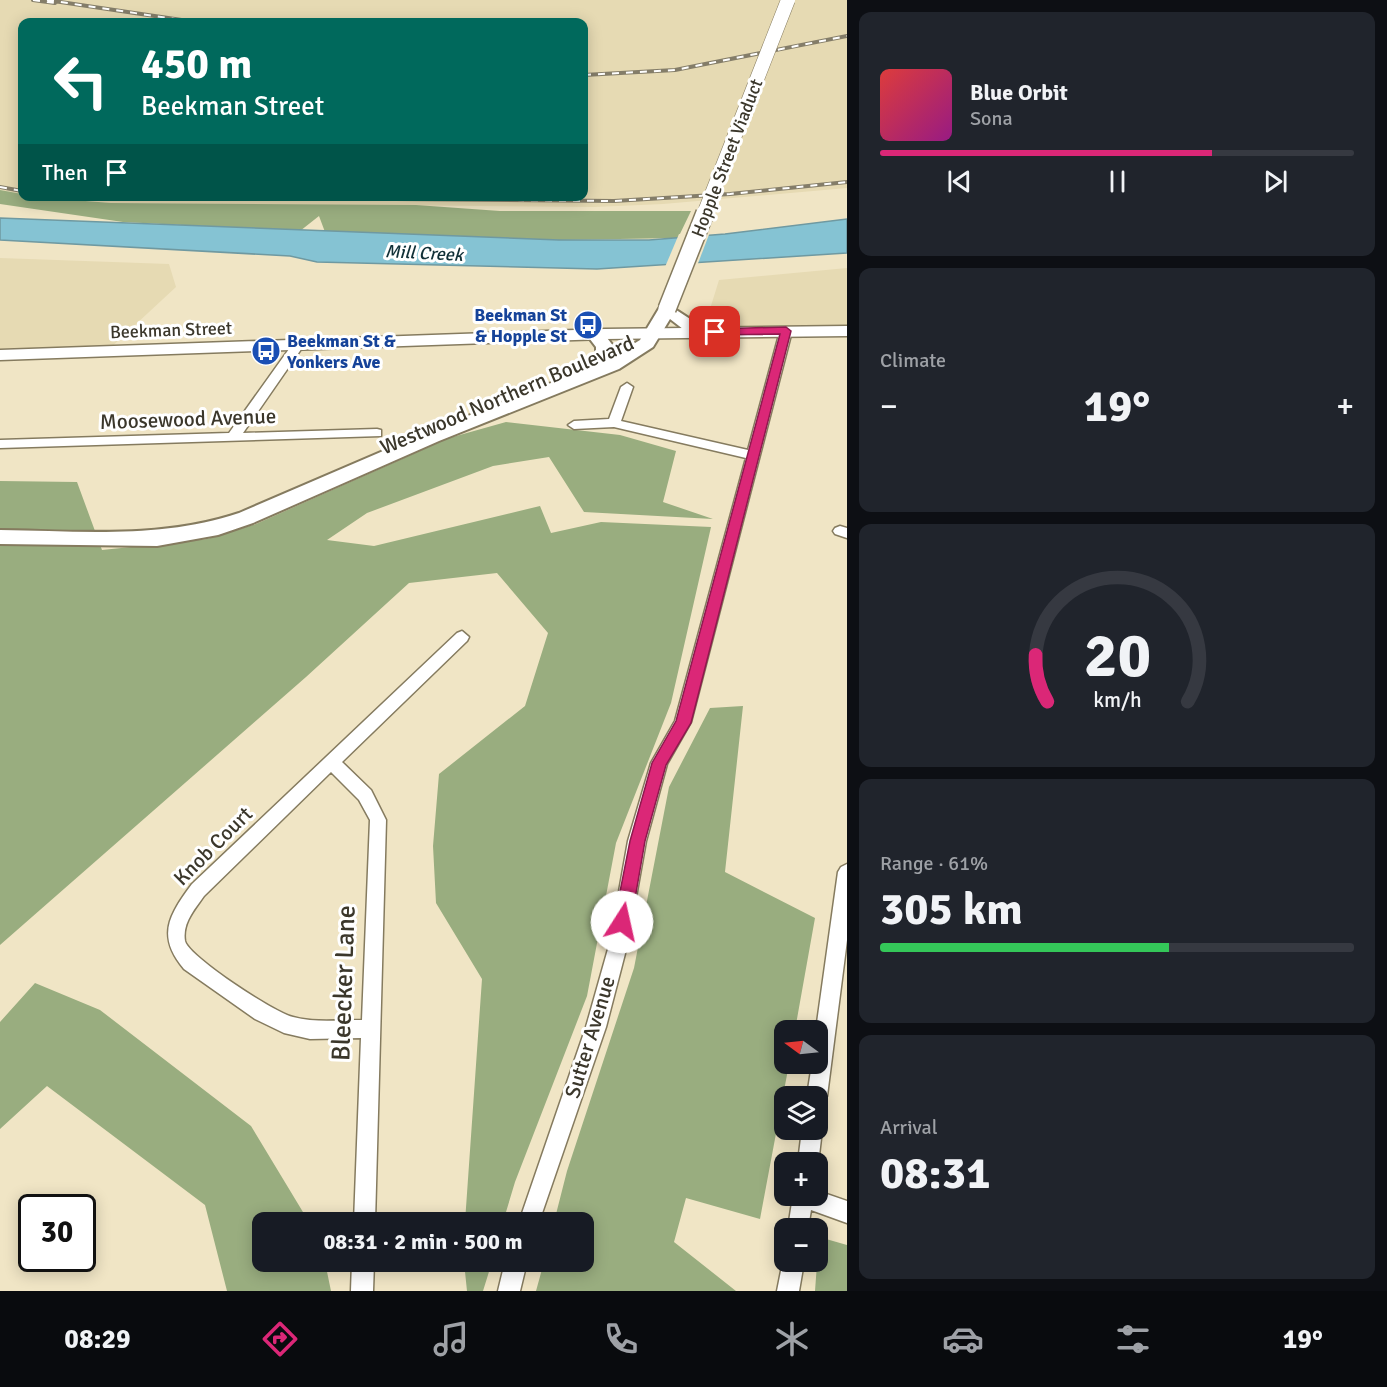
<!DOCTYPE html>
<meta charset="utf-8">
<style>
:root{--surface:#171b24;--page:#20242c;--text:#f1f3f6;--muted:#9ea1a6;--line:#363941;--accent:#db2777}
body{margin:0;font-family:Signika,sans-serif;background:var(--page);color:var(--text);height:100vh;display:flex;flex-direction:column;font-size:22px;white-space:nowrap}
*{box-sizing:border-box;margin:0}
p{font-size:20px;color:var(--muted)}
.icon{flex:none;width:33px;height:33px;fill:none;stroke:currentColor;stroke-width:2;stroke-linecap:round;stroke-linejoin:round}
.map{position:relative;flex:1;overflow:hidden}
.drawer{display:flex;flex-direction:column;gap:12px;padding:12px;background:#0d0f14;width:540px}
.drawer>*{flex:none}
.hud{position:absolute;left:18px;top:18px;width:570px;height:183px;border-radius:12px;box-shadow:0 3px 15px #0003;background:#00695c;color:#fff;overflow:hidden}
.needle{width:39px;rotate:285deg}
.buttons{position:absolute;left:774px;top:1020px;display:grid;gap:12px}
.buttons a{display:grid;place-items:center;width:54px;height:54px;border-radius:12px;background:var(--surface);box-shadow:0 3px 15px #0003;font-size:30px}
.speed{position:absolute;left:18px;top:1194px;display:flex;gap:12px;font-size:30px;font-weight:700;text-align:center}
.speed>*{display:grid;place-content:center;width:78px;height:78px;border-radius:50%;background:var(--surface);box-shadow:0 3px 15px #0003;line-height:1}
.speed .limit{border:3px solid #111;border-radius:9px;background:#fff;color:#111}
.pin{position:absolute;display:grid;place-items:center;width:51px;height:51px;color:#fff;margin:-26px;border-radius:12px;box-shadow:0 3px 9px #0006}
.me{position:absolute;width:66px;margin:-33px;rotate:10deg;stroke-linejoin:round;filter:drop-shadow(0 0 4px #0008)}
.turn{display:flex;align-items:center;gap:21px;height:126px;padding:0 24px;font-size:27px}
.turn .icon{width:78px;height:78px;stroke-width:2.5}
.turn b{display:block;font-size:42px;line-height:51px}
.then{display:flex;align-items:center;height:57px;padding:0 24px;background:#0003;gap:12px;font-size:22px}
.big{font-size:45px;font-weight:700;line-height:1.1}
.drawer .widget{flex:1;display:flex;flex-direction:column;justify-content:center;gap:9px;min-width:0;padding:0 21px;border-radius:12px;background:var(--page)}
.drawer .dial{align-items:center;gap:0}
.dial svg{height:156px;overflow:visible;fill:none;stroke:var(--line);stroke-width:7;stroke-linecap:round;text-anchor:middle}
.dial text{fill:var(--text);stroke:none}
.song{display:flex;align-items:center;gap:18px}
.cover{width:72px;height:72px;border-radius:9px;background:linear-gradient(135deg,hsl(0 70% 55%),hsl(310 70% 35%))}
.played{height:6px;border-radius:3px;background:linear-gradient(90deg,var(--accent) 70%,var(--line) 70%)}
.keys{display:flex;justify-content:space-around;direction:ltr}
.heat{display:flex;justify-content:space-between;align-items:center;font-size:33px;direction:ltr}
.charge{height:9px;border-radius:4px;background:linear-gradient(90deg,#34c759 61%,var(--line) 0)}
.trip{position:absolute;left:252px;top:1212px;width:342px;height:60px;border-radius:12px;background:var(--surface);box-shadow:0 3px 15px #0003;font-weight:700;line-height:60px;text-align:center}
.tabs{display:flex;height:96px;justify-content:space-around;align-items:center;background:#090b0e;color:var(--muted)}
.tabs .icon{width:42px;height:42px}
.tabs .current{color:var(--accent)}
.tabs b{font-size:27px;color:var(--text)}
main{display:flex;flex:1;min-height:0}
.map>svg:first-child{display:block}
.built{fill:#e6dab3}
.forest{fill:#99ad7f}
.water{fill:#85c3d3;stroke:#6f99a1;stroke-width:1.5}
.pier{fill:#f0e5c5}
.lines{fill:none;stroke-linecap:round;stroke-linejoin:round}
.minor-casing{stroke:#857b5f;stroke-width:3}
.secondary-casing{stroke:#857b5f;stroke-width:3}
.primary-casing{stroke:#857b5f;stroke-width:4}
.minor{fill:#fff;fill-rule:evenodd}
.secondary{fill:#fff;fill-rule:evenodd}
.primary{fill:#fff;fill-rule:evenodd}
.rail-casing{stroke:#847d69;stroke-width:4}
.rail{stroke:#fff;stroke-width:2;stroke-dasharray:7;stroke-linecap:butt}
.primary-bridge-far1-casing{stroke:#857b5f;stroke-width:15;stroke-linecap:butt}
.primary-bridge-casing{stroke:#857b5f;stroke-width:20;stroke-linecap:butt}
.primary-bridge-far1{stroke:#fff;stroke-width:14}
.primary-bridge{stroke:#fff;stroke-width:17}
.route{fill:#db2777;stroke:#8e194d;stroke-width:1.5}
.labels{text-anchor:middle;stroke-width:6;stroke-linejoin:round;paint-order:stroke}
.far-street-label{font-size:18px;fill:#3b372b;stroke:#fff}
.far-water-label{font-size:18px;font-style:italic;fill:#113037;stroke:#fff}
.far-transit-label{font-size:18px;font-weight:bold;fill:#164399;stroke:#fff;text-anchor:end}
.street-label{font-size:21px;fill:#3b372b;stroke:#fff}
.near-street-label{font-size:26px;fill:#3b372b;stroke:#fff}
</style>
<main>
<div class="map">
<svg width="847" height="1291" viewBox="0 0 847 1291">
<rect width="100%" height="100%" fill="#f0e5c5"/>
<path class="built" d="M 0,0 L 847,0 L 847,188 L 663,204 L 595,207 L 111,203 L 39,197 L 584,196 L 584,22 L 22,22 L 22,194 L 0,190 Z
M 0,258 L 169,264 L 176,287 L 107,351 L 0,355 Z
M 847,268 L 847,331 L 669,333 L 710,309 L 719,280 Z"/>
<path class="forest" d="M 0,190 L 22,194 L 22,196 L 111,203 L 416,205 L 500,211 L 691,211 L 678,238 L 559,240 L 325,232 L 319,216 L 300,231 L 123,222 L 0,204 Z
M 506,422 L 620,435 L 676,451 L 663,502 L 713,519 L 584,512 L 549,457 L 493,466 L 367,513 L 327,540 L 374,546 L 540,506 L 551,533 L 601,522 L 711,527 L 671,703 L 616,843 L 587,996 L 515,1182 L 503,1222 L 465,1222 L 482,979 L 436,903 L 433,846 L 439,774 L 525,706 L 548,633 L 497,573 L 409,583 L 306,677 L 0,945 L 0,481 L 77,482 L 102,550 L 207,539 L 256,524 L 449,438 Z
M 743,706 L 725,872 L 815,918 L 795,1030 L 784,1030 L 784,1064 L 789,1064 L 760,1219 L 686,1198 L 674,1242 L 736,1291 L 536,1291 L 544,1262 L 584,1262 L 584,1222 L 554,1222 L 567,1171 L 634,968 L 669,787 L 710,708 Z
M 35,983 L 100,1010 L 251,1126 L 309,1222 L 262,1222 L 262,1262 L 325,1262 L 331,1291 L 227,1291 L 205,1205 L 47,1086 L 0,1129 L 0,1022 Z
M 819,1237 L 847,1245 L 847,1291 L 815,1291 Z
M 464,1262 L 492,1262 L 483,1291 L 467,1291 Z"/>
<path class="water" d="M 0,218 L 559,240 L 649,240 L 725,234 L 847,219 L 847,253 L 597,269 L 317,262 L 290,256 L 0,240 Z"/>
<path class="pier" d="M 710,232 L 697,266 L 665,267 L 679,234 Z"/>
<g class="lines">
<g class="minor-casing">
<path id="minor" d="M 786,328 L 792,331 L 691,722 L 667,764 L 646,841 L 628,942 L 606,1027 L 539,1222 L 519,1222 L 586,1027 L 610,942 L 628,841 L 651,763 L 675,721 L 746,458 L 614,427 L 574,429 L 568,425 L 574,421 L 609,419 L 621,387 L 627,383 L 633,387 L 621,421 L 748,450 L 780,331 Z
M 298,341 L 304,345 L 243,433 L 377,429 L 381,430 L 381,436 L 0,448 L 0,440 L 229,433 L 294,342 Z
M 840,526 L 847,528 L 847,538 L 835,534 L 833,531 L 835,528 Z
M 462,631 L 469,637 L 467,641 L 342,762 L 371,790 L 386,820 L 375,1222 L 354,1222 L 361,1038 L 310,1039 L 284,1033 L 255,1019 L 184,969 C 156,936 169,915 192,884 L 457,633 ZM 331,772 L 359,800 L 370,820 L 362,1020 C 339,1020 315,1023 293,1017 C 275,1013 189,957 185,941 C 182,923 195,909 204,896 Z
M 847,864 L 847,940 L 827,1096 L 824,1103 L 818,1106 L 818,1096 L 807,1096 L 812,1064 L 818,1064 L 816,1030 L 838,872 L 841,867 Z
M 818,1122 L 822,1130 L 818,1164 L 798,1162 L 802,1130 L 818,1130 Z
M 818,1191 L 847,1201 L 847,1223 L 811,1210 L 808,1228 L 788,1228 L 793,1196 L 818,1196 Z
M 784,1256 L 784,1262 L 804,1262 L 799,1291 L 777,1291 Z
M 352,1262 L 374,1262 L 373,1291 L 351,1291 Z
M 505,1262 L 527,1262 L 520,1291 L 498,1291 Z"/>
</g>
<g class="secondary-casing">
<path id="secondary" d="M 847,326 L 847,336 L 605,339 L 0,360 L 0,350 L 605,329 Z"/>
</g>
<g class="primary-casing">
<path id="primary" d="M 667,304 L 704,328 L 707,332 L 704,336 L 692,336 L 670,319 L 653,347 L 619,369 L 439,441 L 253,523 L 218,535 L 157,546 L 0,544 L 0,530 C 80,531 162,539 239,513 L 425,433 L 604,362 L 596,357 L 596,347 L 586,334 L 589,330 L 601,330 L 614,347 L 614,356 L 640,340 L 661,305 Z"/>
</g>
<use href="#minor" class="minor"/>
<use href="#secondary" class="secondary"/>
<use href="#primary" class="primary"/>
<g class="rail-casing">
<path id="rail" d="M 33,0 L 55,3
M 47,0 L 195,22
M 584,75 L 675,70 L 847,36
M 0,187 L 22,191
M 69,196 L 614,201 L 730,194 L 847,182"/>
</g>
<use href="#rail" class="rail"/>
<g class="primary-bridge-far1-casing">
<path id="primary-bridge-far1" d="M 704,214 L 788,0"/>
</g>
<g class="primary-bridge-casing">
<path id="primary-bridge" d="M 667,309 L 705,213"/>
</g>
<use href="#primary-bridge-far1" class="primary-bridge-far1"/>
<use href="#primary-bridge" class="primary-bridge"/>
</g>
<path class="route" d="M 786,327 L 791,331 L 691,723 L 666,765 L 645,841 L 631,922 L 628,927 L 622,929 L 617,927 L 614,922 L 630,841 L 652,763 L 676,721 L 780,334 L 715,335 L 709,332 L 715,329 Z"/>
<defs>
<g id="bus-disc" transform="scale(1.5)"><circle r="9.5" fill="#1a4fb4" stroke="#fff"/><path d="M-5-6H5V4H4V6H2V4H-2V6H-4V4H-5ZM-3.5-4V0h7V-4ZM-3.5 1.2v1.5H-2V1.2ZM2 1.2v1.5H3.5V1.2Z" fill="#fff"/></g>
</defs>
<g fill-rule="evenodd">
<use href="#bus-disc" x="588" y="325"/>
<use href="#bus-disc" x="266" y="351"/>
</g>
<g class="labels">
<g class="far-street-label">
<text transform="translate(727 158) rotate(-69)" y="6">Hopple Street Viaduct</text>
<text transform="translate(171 330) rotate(-2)" y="6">Beekman Street</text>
</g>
<g class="far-water-label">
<text transform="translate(424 253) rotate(3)" y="6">Mill Creek</text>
</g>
<g class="far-transit-label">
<text x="567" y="321">Beekman St<tspan x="567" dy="21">&amp; Hopple St</tspan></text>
<text x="287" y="347" text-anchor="start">Beekman St &amp;<tspan x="287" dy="21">Yonkers Ave</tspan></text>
</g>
<g class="street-label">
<text transform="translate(507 395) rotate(-23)" y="7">Westwood Northern Boulevard</text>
<text transform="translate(188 419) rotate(-2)" y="7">Moosewood Avenue</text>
<text transform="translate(213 846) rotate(-45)" y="7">Knob Court</text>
<text transform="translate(590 1037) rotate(-73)" y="7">Sutter Avenue</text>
</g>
<g class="near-street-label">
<text transform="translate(343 983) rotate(-88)" y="9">Bleecker Lane</text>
</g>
</g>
</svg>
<div class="buttons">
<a><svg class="needle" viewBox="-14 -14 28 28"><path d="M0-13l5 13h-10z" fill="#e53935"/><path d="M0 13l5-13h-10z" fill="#9ea1a6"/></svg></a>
<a><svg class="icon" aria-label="layers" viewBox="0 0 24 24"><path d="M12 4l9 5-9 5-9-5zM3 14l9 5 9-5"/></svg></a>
<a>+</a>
<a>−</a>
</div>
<div class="speed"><div class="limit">30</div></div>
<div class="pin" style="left:715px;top:332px;background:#d93025"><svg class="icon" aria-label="arrive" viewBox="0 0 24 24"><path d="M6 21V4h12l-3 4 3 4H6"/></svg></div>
<svg class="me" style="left:622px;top:922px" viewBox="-20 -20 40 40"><circle r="19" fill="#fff"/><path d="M0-13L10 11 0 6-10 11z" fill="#db2777"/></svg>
<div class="trip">08:31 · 2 min · 500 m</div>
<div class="hud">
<div class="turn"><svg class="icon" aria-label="left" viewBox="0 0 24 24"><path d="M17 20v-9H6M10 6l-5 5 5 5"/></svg><div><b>450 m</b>Beekman Street</div></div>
<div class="then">Then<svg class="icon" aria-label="arrive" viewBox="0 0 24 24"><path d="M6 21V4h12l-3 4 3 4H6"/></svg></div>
</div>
</div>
<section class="drawer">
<div class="widget">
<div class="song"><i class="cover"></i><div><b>Blue Orbit</b><p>Sona</p></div></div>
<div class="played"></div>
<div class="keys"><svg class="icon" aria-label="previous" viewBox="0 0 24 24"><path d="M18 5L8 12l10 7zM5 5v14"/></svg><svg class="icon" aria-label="pause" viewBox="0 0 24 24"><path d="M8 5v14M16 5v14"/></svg><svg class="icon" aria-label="next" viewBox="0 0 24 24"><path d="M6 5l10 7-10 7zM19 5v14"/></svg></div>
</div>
<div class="widget"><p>Climate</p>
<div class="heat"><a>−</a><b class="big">19°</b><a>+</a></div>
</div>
<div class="widget dial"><svg viewBox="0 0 100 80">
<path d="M14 69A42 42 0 1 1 86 69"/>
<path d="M14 69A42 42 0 0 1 8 45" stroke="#db2777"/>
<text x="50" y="56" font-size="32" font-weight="700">20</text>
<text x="50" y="72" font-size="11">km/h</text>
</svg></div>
<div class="widget"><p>Range · 61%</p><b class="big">305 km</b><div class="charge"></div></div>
<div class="widget"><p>Arrival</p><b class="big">08:31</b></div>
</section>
</main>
<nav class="tabs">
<b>08:29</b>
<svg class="icon current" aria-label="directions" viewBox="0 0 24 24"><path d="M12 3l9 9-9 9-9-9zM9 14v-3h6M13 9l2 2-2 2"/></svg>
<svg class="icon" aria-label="music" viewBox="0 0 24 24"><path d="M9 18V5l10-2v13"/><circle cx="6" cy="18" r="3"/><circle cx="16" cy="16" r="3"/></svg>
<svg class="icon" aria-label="phone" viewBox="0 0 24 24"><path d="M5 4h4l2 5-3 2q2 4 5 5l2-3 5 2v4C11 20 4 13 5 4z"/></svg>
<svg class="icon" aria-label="climate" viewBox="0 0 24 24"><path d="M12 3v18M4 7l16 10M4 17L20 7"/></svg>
<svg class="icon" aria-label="car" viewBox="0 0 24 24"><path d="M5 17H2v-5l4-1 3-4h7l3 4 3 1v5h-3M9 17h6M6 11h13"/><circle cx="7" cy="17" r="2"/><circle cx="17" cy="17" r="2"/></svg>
<svg class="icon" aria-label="filters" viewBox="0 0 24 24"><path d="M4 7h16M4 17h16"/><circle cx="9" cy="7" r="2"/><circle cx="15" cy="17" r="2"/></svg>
<b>19°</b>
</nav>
